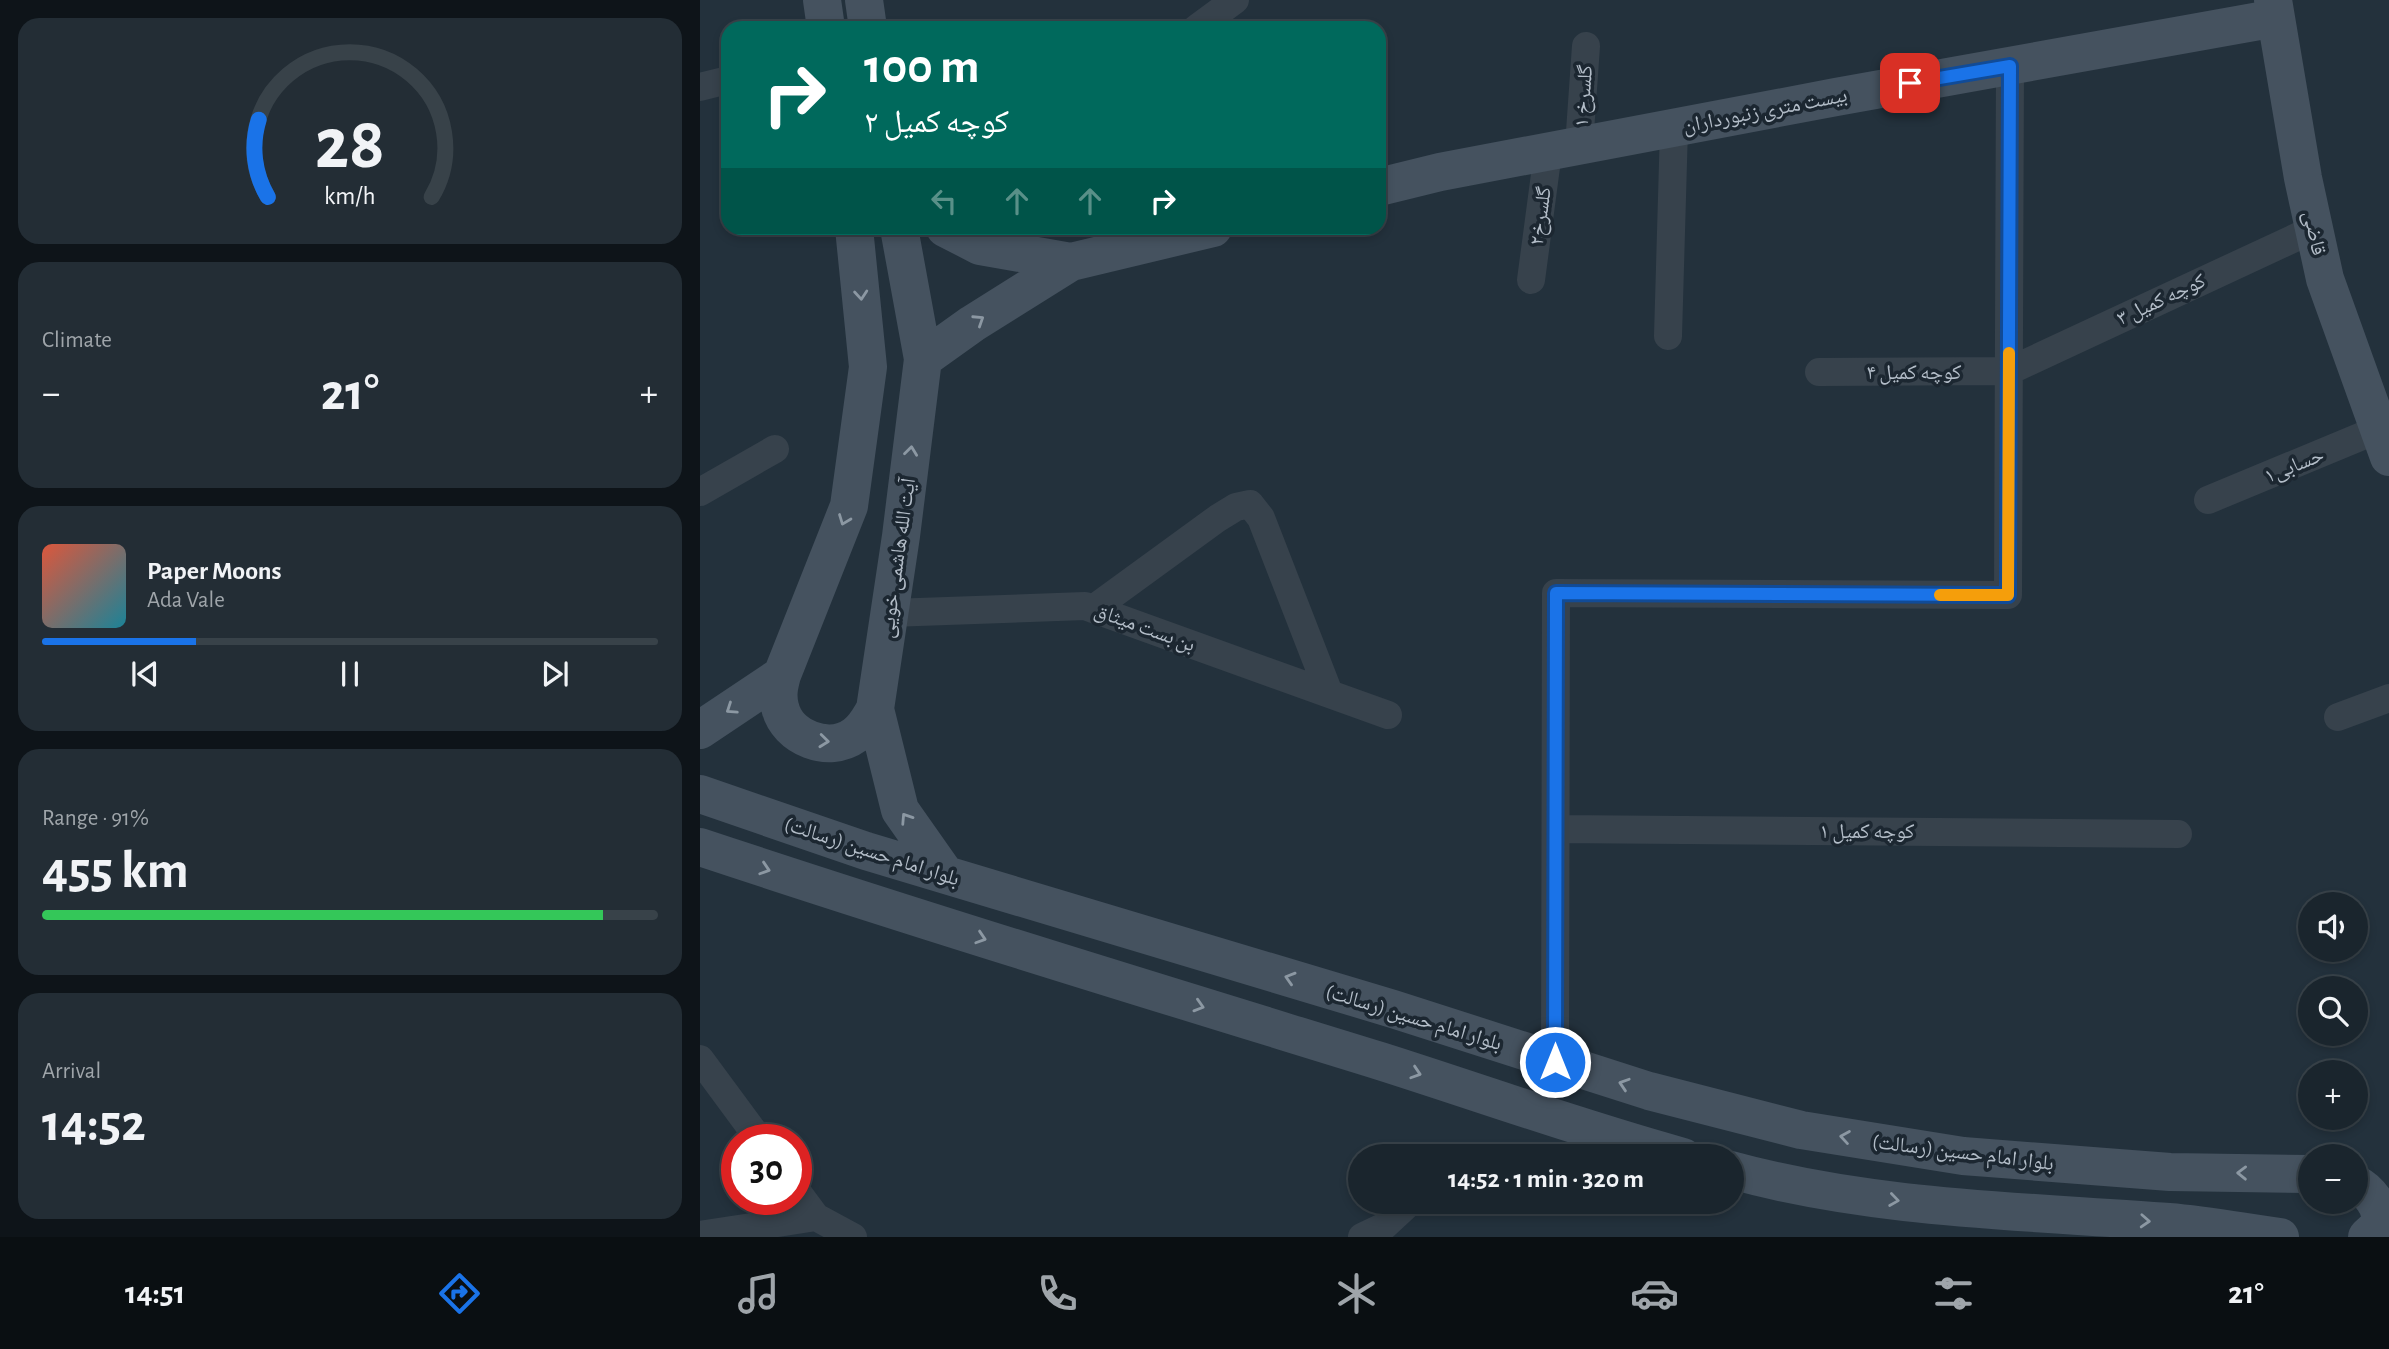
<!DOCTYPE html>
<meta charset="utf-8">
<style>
:root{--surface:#1a252d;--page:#232d35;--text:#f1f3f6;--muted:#9fa5aa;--line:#384249;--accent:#1a73e8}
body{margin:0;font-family:"Alegreya Sans","Noto Naskh Arabic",sans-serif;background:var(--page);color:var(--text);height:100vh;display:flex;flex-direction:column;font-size:26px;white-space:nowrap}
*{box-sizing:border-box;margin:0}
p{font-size:23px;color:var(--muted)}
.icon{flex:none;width:38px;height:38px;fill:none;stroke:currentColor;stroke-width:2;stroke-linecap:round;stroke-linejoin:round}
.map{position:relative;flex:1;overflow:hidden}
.drawer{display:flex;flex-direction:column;gap:18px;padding:18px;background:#0e1419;width:700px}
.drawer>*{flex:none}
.banner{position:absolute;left:21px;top:21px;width:665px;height:214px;border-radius:21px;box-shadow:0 4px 10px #0003,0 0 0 2px var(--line);background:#00695c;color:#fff;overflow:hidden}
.fabs{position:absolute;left:1598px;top:892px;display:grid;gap:14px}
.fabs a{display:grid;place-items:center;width:70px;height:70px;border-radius:50%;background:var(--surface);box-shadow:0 4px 10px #0003,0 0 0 2px var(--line);font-size:35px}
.speed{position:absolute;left:21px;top:1124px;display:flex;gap:14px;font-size:35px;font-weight:700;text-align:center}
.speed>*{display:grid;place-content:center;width:91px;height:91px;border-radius:50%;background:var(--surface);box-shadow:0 4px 10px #0003,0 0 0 2px var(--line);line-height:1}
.speed .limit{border:10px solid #d22;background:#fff;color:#111}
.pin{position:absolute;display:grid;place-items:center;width:60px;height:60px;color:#fff;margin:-30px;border-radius:14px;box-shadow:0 4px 10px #0006}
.me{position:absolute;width:77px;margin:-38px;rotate:0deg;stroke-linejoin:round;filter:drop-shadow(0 0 5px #0008)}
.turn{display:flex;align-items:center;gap:24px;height:147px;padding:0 28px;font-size:32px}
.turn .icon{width:91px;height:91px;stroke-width:2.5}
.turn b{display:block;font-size:49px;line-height:60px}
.lanes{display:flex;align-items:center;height:66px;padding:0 28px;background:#0003;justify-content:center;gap:35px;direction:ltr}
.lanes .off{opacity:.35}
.big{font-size:52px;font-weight:700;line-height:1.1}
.drawer .widget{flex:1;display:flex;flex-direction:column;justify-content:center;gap:10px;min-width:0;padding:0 24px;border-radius:21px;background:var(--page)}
.drawer .dial{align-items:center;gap:0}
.dial svg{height:182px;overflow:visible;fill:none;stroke:var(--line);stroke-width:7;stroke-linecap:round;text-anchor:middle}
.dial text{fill:var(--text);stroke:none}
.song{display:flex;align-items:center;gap:21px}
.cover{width:84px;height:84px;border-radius:10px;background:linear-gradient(135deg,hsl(10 70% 55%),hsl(190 70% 35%))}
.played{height:7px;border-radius:4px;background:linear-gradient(90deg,var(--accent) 25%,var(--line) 25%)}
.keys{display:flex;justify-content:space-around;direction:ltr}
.heat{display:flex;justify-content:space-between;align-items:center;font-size:38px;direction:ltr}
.charge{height:10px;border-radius:5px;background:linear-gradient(90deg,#34c759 91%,var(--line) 0)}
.trip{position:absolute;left:648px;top:1144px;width:396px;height:70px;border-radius:35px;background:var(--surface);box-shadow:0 4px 10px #0003,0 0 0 2px var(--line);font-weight:700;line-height:70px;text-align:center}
.menu{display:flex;height:112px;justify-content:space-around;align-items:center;background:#0a0f12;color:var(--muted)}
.menu .icon{width:49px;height:49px}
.menu .on{color:var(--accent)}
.menu b{font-size:32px;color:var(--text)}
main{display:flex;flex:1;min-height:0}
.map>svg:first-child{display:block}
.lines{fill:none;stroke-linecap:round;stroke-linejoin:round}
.street{stroke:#37424c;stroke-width:28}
.secondary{stroke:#45525f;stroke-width:38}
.oneway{stroke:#8c98a3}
.route-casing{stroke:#114b97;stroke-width:18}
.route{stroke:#1a73e8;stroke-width:12}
.slow{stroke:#f59e0b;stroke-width:12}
.labels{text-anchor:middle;stroke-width:7;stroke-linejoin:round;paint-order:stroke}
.street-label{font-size:21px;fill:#b3bdc8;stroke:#1c2731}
</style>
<main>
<section class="drawer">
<div class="widget dial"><svg viewBox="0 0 100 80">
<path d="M14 69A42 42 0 1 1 86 69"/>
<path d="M14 69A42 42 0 0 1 10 35" stroke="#1a73e8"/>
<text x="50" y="56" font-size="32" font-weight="700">28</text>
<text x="50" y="72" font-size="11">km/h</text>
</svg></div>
<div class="widget"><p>Climate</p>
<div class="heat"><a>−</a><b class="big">21°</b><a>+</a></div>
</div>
<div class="widget">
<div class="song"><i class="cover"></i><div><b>Paper Moons</b><p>Ada Vale</p></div></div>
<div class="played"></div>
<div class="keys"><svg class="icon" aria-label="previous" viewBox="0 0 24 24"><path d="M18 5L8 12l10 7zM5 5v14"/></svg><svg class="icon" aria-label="pause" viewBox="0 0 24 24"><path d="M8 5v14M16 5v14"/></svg><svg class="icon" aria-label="next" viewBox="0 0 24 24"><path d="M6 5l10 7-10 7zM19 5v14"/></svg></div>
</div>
<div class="widget"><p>Range · 91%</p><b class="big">455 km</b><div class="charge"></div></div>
<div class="widget"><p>Arrival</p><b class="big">14:52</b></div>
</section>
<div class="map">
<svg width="1689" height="1237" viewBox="0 0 1689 1237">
<rect width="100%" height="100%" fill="#23313c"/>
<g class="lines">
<path class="street" d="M 497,28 L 535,0
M 0,87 L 28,80
M 879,146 L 886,46
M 831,280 L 848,152
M 968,336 L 974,128
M 1119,372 L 1309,371 L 1614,229
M 0,492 L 75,449
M 1508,500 L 1679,429
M 393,609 L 518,518 L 536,507 L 550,504 L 561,518 L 629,693
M 190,613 L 385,606 L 688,715
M 1638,717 L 1689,698
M 856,829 L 1478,834
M 0,1059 L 59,1139
M 855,1062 L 856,593 L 1308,595 L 1310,66
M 96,1190 L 116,1217 L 153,1237
M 0,1235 L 116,1217
M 662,1237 L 683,1227 L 710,1202"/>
<path class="secondary" d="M 122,0 L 126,28
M 164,0 L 168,28
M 1573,0 L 1603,178 L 1625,279 L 1689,457
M 679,187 L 740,172 L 1136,97 L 1576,18
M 199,228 L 223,359 L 201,536 L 175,709 L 200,810 L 245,874
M 245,228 L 280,246 L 371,262
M 223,359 L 272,324 L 371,262 L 513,228
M 82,675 C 79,686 77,695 80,707 C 87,738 129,754 155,735 C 165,728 169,719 175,709
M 0,730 L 82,675 L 149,506 L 168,367 L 154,228
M 0,794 L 166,851 L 693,1009 L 949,1091 L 1101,1130 L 1263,1156 L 1470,1172 L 1610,1174
M 0,847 C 226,922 453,991 680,1061 C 781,1093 881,1129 983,1157
M 1031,1170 C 1173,1209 1323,1211 1469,1222 C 1506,1225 1543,1232 1580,1237
M 1656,1184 C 1668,1190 1684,1208 1679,1223 C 1677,1228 1671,1233 1667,1237"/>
</g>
<defs><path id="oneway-chevron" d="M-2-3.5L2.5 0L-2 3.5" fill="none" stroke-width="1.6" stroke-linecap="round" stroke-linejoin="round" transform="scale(1.75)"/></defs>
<g class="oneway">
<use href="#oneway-chevron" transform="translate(161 295) rotate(85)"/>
<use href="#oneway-chevron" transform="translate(279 320) rotate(-33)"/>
<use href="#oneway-chevron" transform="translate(211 451) rotate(-83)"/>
<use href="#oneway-chevron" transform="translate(144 520) rotate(111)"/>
<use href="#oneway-chevron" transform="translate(31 709) rotate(146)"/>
<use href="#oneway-chevron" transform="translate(124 741) rotate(6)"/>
<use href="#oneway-chevron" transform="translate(206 818) rotate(-123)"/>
<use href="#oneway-chevron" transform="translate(65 869) rotate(18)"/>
<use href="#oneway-chevron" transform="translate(281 938) rotate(18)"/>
<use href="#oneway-chevron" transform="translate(590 978) rotate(-163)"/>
<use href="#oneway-chevron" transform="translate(499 1006) rotate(17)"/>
<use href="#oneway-chevron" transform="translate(716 1073) rotate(18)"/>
<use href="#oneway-chevron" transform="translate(924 1084) rotate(-162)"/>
<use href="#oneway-chevron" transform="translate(1145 1137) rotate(-171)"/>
<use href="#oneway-chevron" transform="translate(1542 1173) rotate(-179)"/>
<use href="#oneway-chevron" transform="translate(1194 1200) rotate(8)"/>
<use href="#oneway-chevron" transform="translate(1445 1221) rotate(3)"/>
</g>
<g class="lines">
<g class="route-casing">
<path id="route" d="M 855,1062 L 856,593 L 1308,595 L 1310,66 L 1210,83"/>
</g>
<use href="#route" class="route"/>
<path class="slow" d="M 1240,595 L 1308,595 L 1309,353"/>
</g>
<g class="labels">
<g class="street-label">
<text transform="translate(883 96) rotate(-86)" y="7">گلسرخ ۱</text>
<text transform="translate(1065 110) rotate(-11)" y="7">بیست متری زنبورداران</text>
<text transform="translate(840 216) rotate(-82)" y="7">گلسرخ۲</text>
<text transform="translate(1615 233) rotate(78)" y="7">قاضی</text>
<text transform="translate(1461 299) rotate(-25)" y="7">کوچه کمیل ۳</text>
<text x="1214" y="379">کوچه کمیل ۴</text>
<text transform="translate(1594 465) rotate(-22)" y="7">حسابی۱</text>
<text transform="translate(197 558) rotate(-82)" y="7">آیت الله هاشمی خویی</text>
<text transform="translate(445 627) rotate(20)" y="7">بن بست میثاق</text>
<text x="1167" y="838">کوچه کمیل ۱</text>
<text transform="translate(172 851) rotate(18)" y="7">بلوار امام حسین (رسالت)</text>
<text transform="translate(714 1017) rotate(17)" y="7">بلوار امام حسین (رسالت)</text>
<text transform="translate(1263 1152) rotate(7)" y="7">بلوار امام حسین (رسالت)</text>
</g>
</g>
</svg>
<div class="fabs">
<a><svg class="icon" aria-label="sound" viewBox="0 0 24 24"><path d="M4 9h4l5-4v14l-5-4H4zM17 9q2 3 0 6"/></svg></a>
<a><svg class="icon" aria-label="search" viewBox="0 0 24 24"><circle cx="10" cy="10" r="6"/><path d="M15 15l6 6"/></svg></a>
<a>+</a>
<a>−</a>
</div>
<div class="speed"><div class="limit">30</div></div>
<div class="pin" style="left:1210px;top:83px;background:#d93025"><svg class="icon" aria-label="arrive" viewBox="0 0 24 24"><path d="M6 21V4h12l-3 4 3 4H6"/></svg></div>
<svg class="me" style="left:855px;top:1062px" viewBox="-20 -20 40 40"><circle r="17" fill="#1a73e8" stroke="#fff" stroke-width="3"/><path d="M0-11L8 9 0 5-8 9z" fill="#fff"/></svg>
<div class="trip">14:52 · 1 min · 320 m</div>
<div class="banner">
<div class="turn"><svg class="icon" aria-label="right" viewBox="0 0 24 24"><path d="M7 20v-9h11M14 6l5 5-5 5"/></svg><div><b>100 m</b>کوچه کمیل ۲</div></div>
<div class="lanes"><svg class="icon off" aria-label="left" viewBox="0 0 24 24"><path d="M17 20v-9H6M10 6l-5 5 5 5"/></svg><svg class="icon off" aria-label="ahead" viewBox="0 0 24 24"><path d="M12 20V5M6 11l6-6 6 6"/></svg><svg class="icon off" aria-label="ahead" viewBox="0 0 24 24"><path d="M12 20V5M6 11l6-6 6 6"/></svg><svg class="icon" aria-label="right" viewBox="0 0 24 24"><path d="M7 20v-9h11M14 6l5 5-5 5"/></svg></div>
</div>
</div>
</main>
<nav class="menu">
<b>14:51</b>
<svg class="icon on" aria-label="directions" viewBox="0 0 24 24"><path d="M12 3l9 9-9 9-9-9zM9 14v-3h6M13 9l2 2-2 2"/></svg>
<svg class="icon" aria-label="music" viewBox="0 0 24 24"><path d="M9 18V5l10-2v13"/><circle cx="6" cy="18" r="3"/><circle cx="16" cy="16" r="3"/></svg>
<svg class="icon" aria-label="phone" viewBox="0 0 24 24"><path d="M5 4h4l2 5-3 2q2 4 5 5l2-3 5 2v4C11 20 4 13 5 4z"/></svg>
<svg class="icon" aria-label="climate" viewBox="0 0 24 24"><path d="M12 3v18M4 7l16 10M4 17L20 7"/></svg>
<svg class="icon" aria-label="car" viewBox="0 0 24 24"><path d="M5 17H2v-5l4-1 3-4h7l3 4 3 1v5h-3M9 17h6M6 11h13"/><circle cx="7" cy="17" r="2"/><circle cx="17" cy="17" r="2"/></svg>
<svg class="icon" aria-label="filters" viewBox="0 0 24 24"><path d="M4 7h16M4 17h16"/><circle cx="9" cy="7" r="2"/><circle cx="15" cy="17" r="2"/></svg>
<b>21°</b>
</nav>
